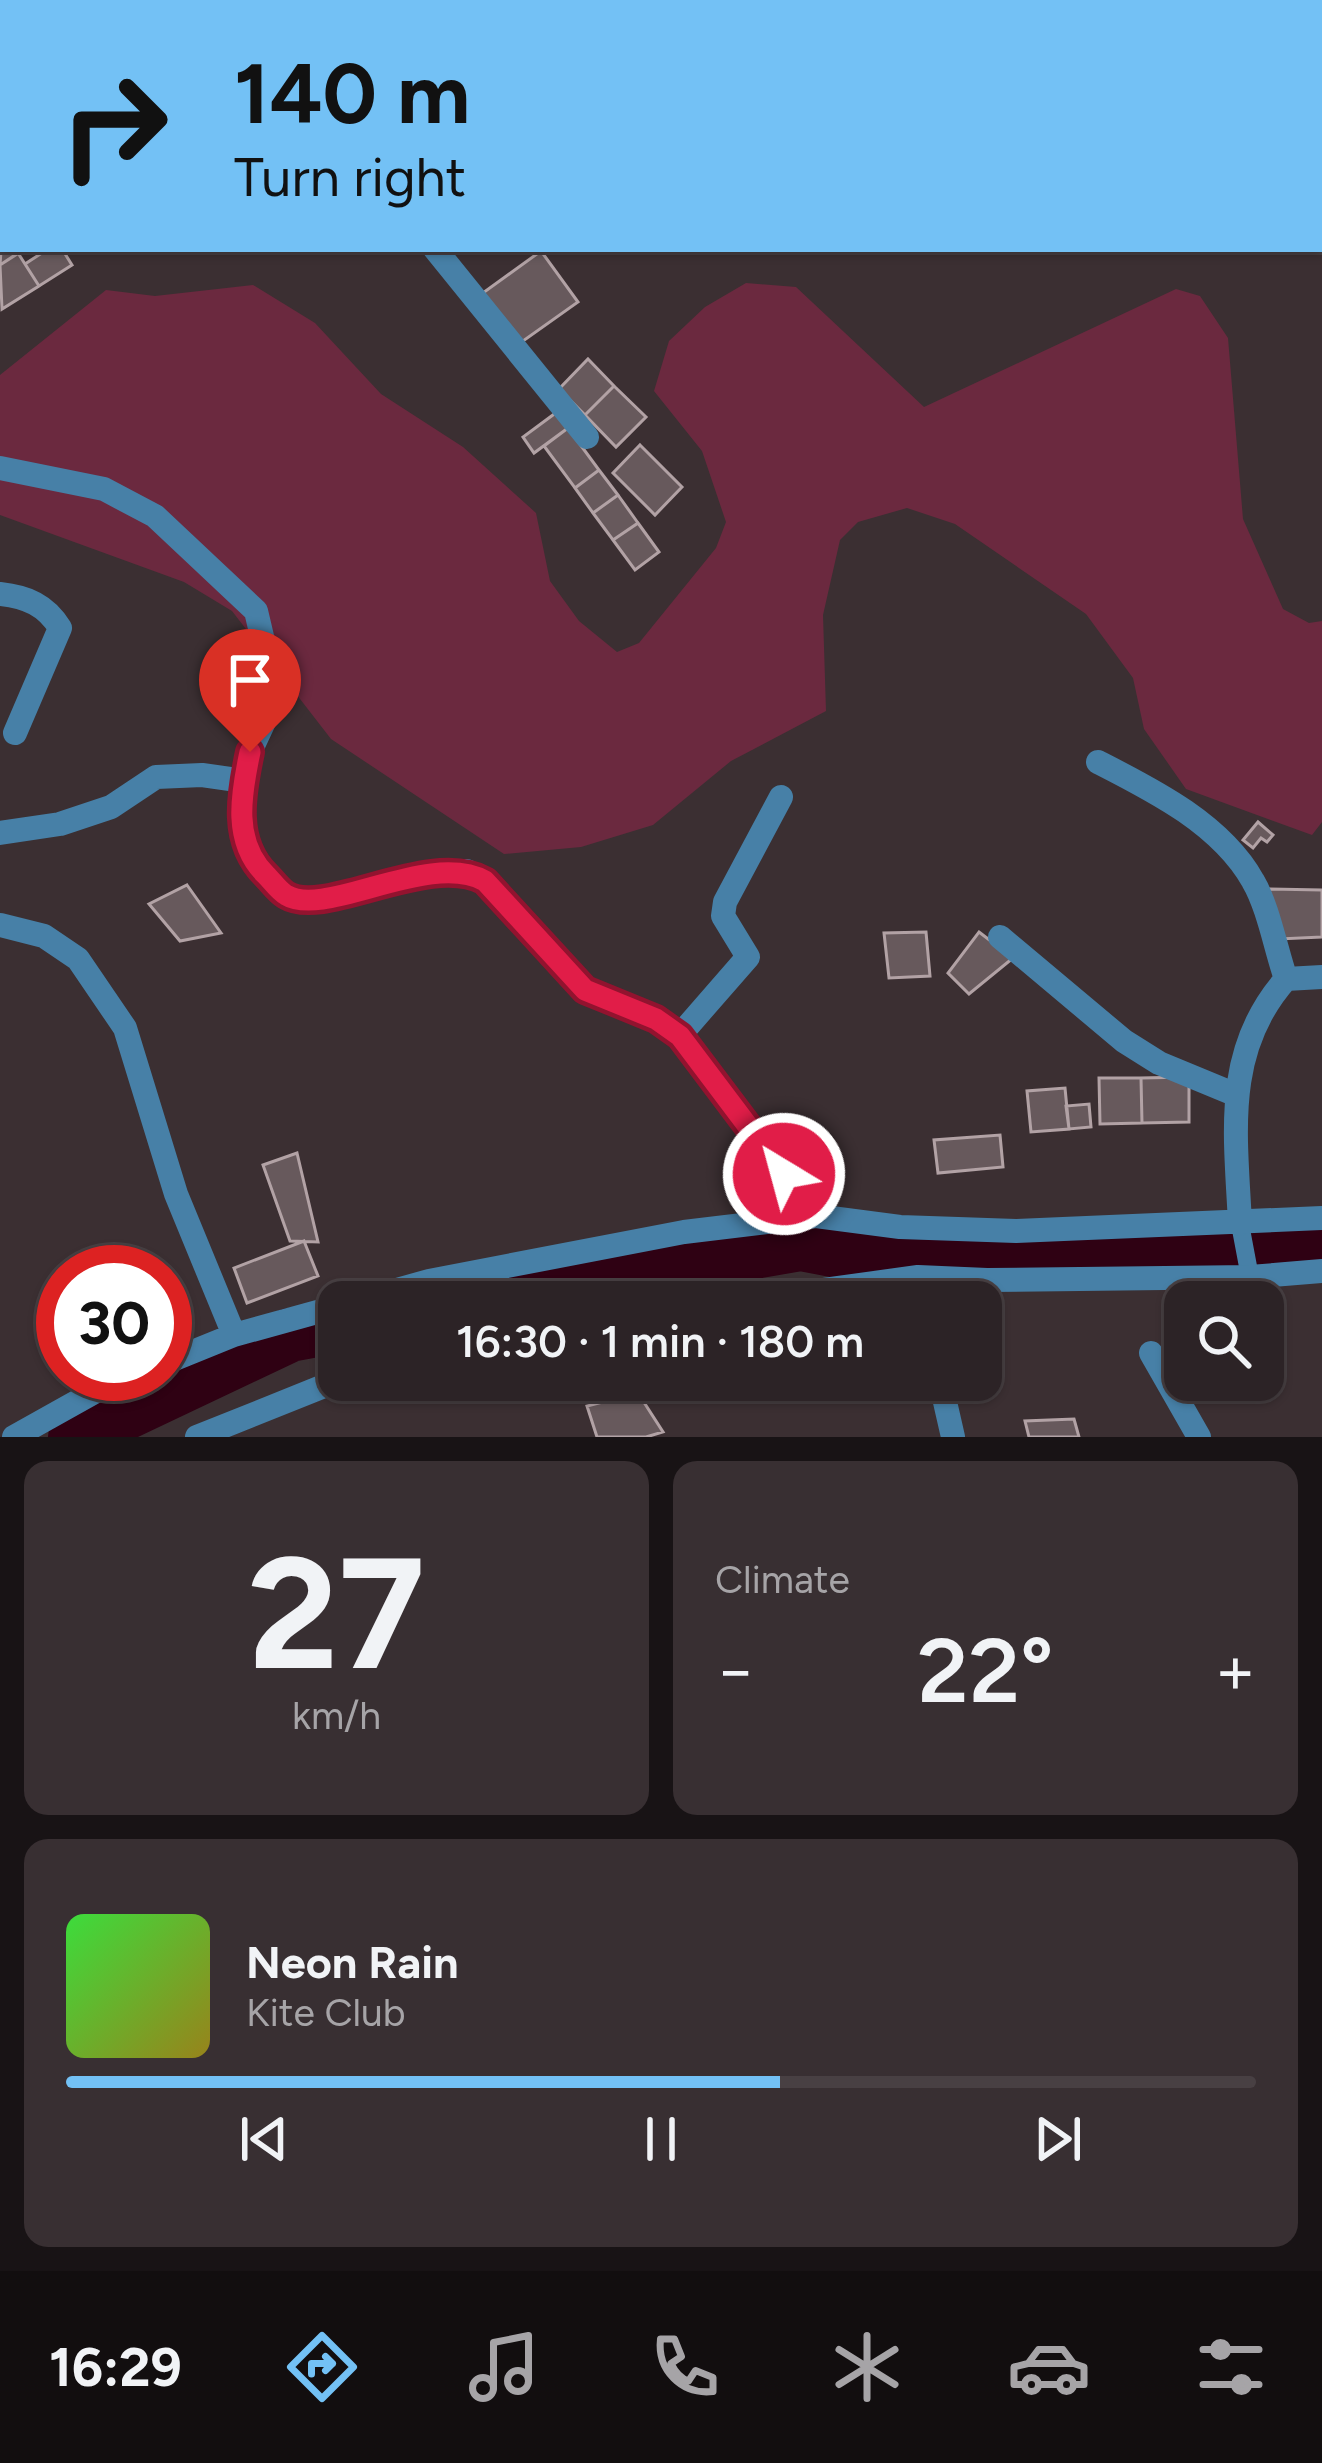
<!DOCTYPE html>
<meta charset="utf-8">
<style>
:root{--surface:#2c2326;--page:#382f32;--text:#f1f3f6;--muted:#a6a4a7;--line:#484043;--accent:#73c1f5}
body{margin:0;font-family:Figtree,sans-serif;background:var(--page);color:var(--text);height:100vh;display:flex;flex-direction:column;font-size:45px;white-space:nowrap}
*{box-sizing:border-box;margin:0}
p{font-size:39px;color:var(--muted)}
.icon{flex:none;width:66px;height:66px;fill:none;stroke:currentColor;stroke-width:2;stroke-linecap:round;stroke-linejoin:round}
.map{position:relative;height:1437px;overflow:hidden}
.details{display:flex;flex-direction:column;gap:24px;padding:24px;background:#181315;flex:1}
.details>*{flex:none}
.top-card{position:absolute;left:0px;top:0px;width:1323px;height:252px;box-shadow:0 3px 9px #0004,0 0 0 3px var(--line);background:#73c1f5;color:#111;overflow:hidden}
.buttons{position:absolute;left:1164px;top:1281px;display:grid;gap:24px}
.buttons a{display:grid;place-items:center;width:120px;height:120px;border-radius:24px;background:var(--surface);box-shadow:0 3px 9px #0004,0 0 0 3px var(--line);font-size:60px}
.speed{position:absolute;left:36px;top:1245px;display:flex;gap:24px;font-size:60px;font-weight:700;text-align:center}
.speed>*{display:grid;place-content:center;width:156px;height:156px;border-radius:50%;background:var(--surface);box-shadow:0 3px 9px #0004,0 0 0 3px var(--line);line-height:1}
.speed .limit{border:18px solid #d22;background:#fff;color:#111}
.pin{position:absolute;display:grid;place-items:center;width:102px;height:102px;color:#fff;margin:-123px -51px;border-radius:50% 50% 50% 0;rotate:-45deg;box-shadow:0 0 12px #0007}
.pin .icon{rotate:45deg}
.me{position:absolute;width:132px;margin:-66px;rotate:323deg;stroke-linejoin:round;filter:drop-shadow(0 0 9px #0008)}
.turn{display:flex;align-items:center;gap:42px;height:252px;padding:0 36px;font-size:54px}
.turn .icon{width:156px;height:156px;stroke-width:2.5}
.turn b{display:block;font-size:84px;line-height:102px}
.big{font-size:90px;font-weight:600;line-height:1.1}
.details .tile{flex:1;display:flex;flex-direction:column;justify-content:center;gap:18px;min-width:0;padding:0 42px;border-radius:24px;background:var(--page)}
.details .dial{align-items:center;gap:0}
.dial b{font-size:156px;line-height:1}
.song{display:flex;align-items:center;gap:36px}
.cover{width:144px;height:144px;border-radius:18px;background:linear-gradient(135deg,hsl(120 70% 55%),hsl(50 70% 35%))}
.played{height:12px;border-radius:6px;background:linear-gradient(90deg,var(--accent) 60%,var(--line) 60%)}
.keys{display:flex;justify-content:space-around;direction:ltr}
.heat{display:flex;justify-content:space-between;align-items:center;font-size:66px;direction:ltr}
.details .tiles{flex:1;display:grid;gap:24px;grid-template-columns:1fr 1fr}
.tile:last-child{grid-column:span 2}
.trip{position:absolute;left:318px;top:1281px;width:684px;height:120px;border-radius:24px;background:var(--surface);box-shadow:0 3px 9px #0004,0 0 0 3px var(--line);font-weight:600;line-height:120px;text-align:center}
.dock{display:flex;height:192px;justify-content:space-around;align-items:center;background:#120e0f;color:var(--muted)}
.dock .icon{width:84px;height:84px}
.dock .active{color:var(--accent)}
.dock b{font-size:54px;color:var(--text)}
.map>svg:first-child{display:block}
.green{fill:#6b293f}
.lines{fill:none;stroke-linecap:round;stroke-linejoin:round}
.river{stroke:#2f0113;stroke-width:54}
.building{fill:#67595c;stroke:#b2a2a5;stroke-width:3}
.service{stroke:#4780a7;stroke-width:18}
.minor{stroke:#4780a7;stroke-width:24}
.route-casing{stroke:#92132f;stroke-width:30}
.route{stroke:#e11d48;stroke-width:21}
</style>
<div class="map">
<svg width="1322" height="1437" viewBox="0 0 1322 1437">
<rect width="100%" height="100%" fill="#3b2f32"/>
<path class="green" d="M 746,283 L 796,287 L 924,407 L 1176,289 L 1200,296 L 1228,338 L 1243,519 L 1283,609 L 1309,623 L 1322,621 L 1322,822 L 1312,835 L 1186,789 L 1144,729 L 1133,678 L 1086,614 L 955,524 L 907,508 L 858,522 L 840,540 L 823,615 L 826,711 L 731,761 L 653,825 L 581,847 L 504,854 L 331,739 L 232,611 L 184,582 L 0,515 L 0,375 L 106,290 L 155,296 L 253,285 L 315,323 L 381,394 L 463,447 L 536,513 L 550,581 L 579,621 L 617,652 L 639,643 L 716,548 L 726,522 L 702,451 L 654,391 L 669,341 L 705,307 Z"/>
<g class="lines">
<path class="river" d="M 463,1302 L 801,1244 L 864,1256 L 1322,1248
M 75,1437 L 290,1335 L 339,1326"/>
</g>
<path class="building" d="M 3,223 L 3,249 L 25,249 L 0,265 Z
M 48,249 L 62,249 L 72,265 L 39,286 L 25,264 Z
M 541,251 L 578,302 L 516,346 L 480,295 Z
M 18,253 L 39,286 L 2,309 L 0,265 Z
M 588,359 L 614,386 L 585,415 L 559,389 Z
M 614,386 L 646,417 L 616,447 L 585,415 Z
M 557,412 L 568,428 L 534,453 L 523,437 Z
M 568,428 L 599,470 L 575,488 L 544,446 Z
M 640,445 L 682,487 L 655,515 L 613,473 Z
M 599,470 L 618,495 L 593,513 L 575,488 Z
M 618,495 L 638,523 L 613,540 L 593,513 Z
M 638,523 L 659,552 L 635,570 L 613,540 Z
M 1258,822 L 1273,835 L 1267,842 L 1261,838 L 1253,848 L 1243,840 Z
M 187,885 L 221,933 L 180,941 L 149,904 Z
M 1269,889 L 1322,890 L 1322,937 L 1279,939 Z
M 926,932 L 930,976 L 889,978 L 884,933 Z
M 979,932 L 1013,958 L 969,994 L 948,973 Z
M 1189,1077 L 1189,1122 L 1142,1123 L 1141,1078 Z
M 1099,1078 L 1141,1078 L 1142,1123 L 1100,1124 Z
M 1065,1088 L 1069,1129 L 1031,1132 L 1027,1091 Z
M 1089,1104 L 1091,1127 L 1069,1129 L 1066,1106 Z
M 1000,1135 L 1003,1167 L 938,1173 L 934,1140 Z
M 297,1153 L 318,1242 L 290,1241 L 263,1165 Z
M 304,1241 L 318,1276 L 247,1303 L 234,1268 Z
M 638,1393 L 663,1432 L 646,1437 L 597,1437 L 587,1406 Z
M 1074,1419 L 1079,1437 L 1029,1437 L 1025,1421 Z"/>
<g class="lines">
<path class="service" d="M 1240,1224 L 1250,1277"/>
<path class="minor" d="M 278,0 L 279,3
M 1220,0 L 1222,3
M 1320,232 L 1322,237
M 435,249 L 587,437
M 0,468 L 104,489 L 155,516 L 256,611 L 276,696 L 250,752 L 242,792 L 243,837 L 258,867 L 287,897 L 312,900 L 438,873 L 467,871 L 485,881 L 585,990 L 656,1019 L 680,1035 L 816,1216
M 0,594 C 27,597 46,605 60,628 L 15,733
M 1098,762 C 1153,790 1221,824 1253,881 C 1268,906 1276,950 1286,979
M 0,833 L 60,824 L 111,807 L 156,777 L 202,775 L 244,781
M 0,925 L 44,936 L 78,959 L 125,1028 L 176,1194 L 234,1335
M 1000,937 L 1124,1041 L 1159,1063 L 1234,1094
M 680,1035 L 748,957 L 723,916 L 725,902 L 781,797
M 1240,1224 C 1236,1136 1222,1051 1286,979 L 1322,977
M 918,1277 L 923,1302
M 354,1302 L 429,1281 L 684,1232 L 816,1216 L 900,1227 L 1016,1231 L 1322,1218
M 735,1302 L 918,1277 L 987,1280 L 1250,1277 L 1322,1271
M 1151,1353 L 1199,1437
M 165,1363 L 234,1335 L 339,1306
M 940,1380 L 953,1437
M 14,1437 L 98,1390 L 138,1374
M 197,1437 L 339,1380"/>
</g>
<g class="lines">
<g class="route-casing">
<path id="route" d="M 250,752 C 241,794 232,842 266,875 C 272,881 279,891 286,895 C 325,919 429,850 485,881 L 585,990 L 656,1019 L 680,1036 L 784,1174"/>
</g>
<use href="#route" class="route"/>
</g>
</svg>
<div class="buttons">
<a><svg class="icon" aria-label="search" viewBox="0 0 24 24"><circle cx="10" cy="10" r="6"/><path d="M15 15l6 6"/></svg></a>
</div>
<div class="speed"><div class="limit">30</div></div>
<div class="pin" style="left:250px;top:752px;background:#d93025"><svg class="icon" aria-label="arrive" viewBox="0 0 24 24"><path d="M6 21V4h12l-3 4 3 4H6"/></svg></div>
<svg class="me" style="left:784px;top:1174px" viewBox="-20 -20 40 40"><circle r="17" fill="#e11d48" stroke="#fff" stroke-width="3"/><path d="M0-11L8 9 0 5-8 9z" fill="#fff"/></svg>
<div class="trip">16:30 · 1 min · 180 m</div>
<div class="top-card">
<div class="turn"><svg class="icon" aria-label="right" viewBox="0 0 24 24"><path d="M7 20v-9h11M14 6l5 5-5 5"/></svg><div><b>140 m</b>Turn right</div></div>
</div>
</div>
<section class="details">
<div class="tiles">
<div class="tile dial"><b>27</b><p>km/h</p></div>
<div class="tile"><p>Climate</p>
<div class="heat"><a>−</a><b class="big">22°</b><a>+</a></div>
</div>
<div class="tile">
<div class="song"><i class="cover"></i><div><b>Neon Rain</b><p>Kite Club</p></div></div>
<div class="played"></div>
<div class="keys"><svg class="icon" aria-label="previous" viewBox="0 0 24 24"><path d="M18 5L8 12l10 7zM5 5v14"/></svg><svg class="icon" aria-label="pause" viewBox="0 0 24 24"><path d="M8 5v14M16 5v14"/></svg><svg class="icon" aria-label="next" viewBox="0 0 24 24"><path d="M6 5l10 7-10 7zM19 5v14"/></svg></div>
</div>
</div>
</section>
<nav class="dock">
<b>16:29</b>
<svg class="icon active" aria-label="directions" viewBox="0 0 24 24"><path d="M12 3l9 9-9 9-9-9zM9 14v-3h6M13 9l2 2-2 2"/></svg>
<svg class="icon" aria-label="music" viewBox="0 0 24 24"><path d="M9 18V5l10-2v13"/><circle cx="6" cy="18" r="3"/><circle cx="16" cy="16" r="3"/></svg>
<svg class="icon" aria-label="phone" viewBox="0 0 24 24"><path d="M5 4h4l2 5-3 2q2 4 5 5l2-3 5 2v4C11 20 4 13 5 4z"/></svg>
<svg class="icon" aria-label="climate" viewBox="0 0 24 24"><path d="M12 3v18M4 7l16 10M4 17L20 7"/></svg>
<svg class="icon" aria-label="car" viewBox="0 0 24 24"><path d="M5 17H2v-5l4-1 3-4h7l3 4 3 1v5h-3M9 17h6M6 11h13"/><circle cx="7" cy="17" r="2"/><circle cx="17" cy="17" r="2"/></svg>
<svg class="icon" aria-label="filters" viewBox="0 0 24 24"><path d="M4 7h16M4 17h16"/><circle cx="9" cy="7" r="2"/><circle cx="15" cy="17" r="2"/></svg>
</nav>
